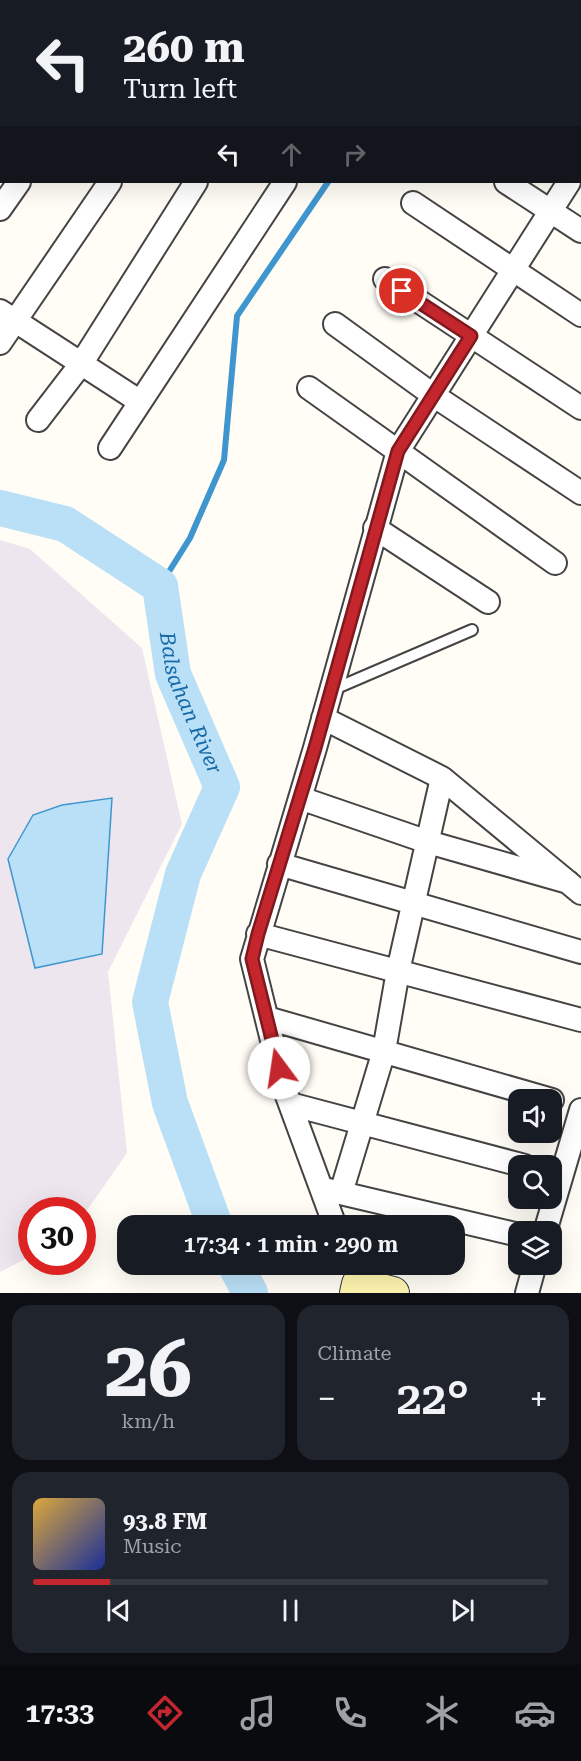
<!DOCTYPE html>
<meta charset="utf-8">
<style>
:root{--surface:#171b24;--page:#20242c;--text:#f1f3f6;--muted:#9ea1a6;--line:#363941;--accent:#c4262e}
body{margin:0;font-family:"Roboto Serif",serif;background:var(--page);color:var(--text);height:100vh;display:flex;flex-direction:column;font-size:22px;white-space:nowrap}
*{box-sizing:border-box;margin:0}
p{font-size:20px;color:var(--muted)}
.icon{flex:none;width:33px;height:33px;fill:none;stroke:currentColor;stroke-width:2;stroke-linecap:round;stroke-linejoin:round}
.map{position:relative;height:1293px;overflow:hidden}
.panel{display:flex;flex-direction:column;gap:12px;padding:12px;background:#0d0f14;flex:1}
.panel>*{flex:none}
.banner{position:absolute;left:0px;top:0px;width:582px;height:183px;box-shadow:0 6px 24px #0002;background:#171b24;color:var(--text);overflow:hidden}
.fabs{position:absolute;left:508px;top:1089px;display:grid;gap:12px}
.fabs a{display:grid;place-items:center;width:54px;height:54px;border-radius:12px;background:var(--surface);box-shadow:0 6px 24px #0002;font-size:30px}
.speed{position:absolute;left:18px;top:1197px;display:flex;gap:12px;font-size:30px;font-weight:700;text-align:center}
.speed>*{display:grid;place-content:center;width:78px;height:78px;border-radius:50%;background:var(--surface);box-shadow:0 6px 24px #0002;line-height:1}
.speed .limit{border:9px solid #d22;background:#fff;color:#111}
.pin{position:absolute;display:grid;place-items:center;width:51px;height:51px;color:#fff;margin:-26px;border:3px solid #fff;border-radius:50%;box-shadow:0 2px 6px #0007}
.me{position:absolute;width:66px;margin:-33px;rotate:346deg;stroke-linejoin:round;filter:drop-shadow(0 0 4px #0008)}
.turn{display:flex;align-items:center;gap:21px;height:126px;padding:0 24px;font-size:27px}
.turn .icon{width:78px;height:78px;stroke-width:2.5}
.turn b{display:block;font-size:42px;line-height:51px}
.lanes{display:flex;align-items:center;height:57px;padding:0 24px;background:#0003;justify-content:center;gap:30px;direction:ltr}
.lanes .off{opacity:.35}
.big{font-size:45px;font-weight:600;line-height:1.1}
.panel .widget{flex:1;display:flex;flex-direction:column;justify-content:center;gap:9px;min-width:0;padding:0 21px;border-radius:18px;background:var(--page)}
.panel .dial{align-items:center;gap:0}
.dial b{font-size:78px;line-height:1}
.song{display:flex;align-items:center;gap:18px}
.cover{width:72px;height:72px;border-radius:9px;background:linear-gradient(135deg,hsl(40 70% 55%),hsl(230 70% 35%))}
.played{height:6px;border-radius:3px;background:linear-gradient(90deg,var(--accent) 15%,var(--line) 15%)}
.keys{display:flex;justify-content:space-around;direction:ltr}
.heat{display:flex;justify-content:space-between;align-items:center;font-size:33px;direction:ltr}
.panel .tiles{flex:1;display:grid;gap:12px;grid-template-columns:1fr 1fr}
.widget:last-child{grid-column:span 2}
.trip{position:absolute;left:117px;top:1215px;width:348px;height:60px;border-radius:18px;background:var(--surface);box-shadow:0 6px 24px #0002;font-weight:600;line-height:60px;text-align:center}
.dock{display:flex;height:96px;justify-content:space-around;align-items:center;background:#090b0e;color:var(--muted)}
.dock .icon{width:42px;height:42px}
.dock .active{color:var(--accent)}
.dock b{font-size:27px;color:var(--text)}
.map>svg:first-child{display:block}
.industrial{fill:#eee6ef}
.water{fill:#b9e0f7;stroke:#3f96cf;stroke-width:1.5}
.lines{fill:none;stroke-linecap:round;stroke-linejoin:round}
.stream{stroke:#3f96cf;stroke-width:6}
.river{stroke:#b9e0f7;stroke-width:36}
.lane-casing{stroke:#444;stroke-width:14}
.street-casing{stroke:#444;stroke-width:26}
.secondary-casing{stroke:#333;stroke-width:34}
.lane{stroke:#fff;stroke-width:10}
.street{stroke:#fff;stroke-width:22}
.secondary{stroke:#fff6b0;stroke-width:32}
.route-casing{stroke:#7f191e;stroke-width:15}
.route{stroke:#c4262e;stroke-width:10}
.labels{text-anchor:middle;stroke-width:6;stroke-linejoin:round;paint-order:stroke}
.water-label{font-size:21px;font-style:italic;fill:#1768a6;stroke:#fff}
</style>
<div class="map">
<svg width="581" height="1293" viewBox="0 0 581 1293">
<rect width="100%" height="100%" fill="#fffdf5"/>
<path class="industrial" d="M 0,540 L 30,549 L 142,648 L 182,824 L 108,972 L 127,1153 L 83,1216 L 82,1210 L 32,1210 L 31,1256 L 0,1272 Z"/>
<path class="water" d="M 112,798 L 102,954 L 35,968 L 8,859 L 33,815 L 62,805 Z"/>
<g class="lines">
<path class="stream" d="M 446,0 L 446,2
M 160,586 L 190,538 L 224,460 L 237,316 L 328,182"/>
<g class="river">
<path id="s1" d="M 0,508 L 65,524 L 160,586 L 173,674 L 222,787 L 183,874 L 150,1002 L 170,1103 L 215,1226"/>
<path d="M 235,1264 L 250,1293"/>
</g>
<g class="lane-casing">
<path id="lane" d="M 332,690 L 472,630"/>
</g>
<g class="street-casing">
<path id="street" d="M 368,0 L 371,2
M 56,2 L 57,0
M 138,2 L 139,0
M 226,2 L 227,0
M 315,2 L 316,0
M 0,37 L 2,38
M 0,84 L 2,82
M 580,141 L 581,141
M 580,164 L 581,163
M 506,182 L 581,231
M 413,203 L 581,315
M 0,209 L 19,182
M 385,279 L 581,408
M 0,311 L 139,401
M 335,324 L 433,395 L 581,493
M 0,343 L 110,182
M 309,388 L 555,563
M 38,420 L 81,364 L 196,182
M 110,448 L 285,182
M 375,528 L 488,602
M 323,718 L 442,778 L 398,971 L 384,1051 L 341,1193
M 442,778 L 581,893
M 300,798 L 428,842 L 568,882
M 279,864 L 581,952
M 258,934 L 581,1020
M 267,1018 L 552,1100
M 290,1104 L 525,1166
M 328,1190 L 519,1235
M 335,1226 L 283,1085 L 252,959 L 315,748 L 398,451 L 569,182
M 545,1232 L 581,1110
M 527,1293 L 535,1264"/>
</g>
<g class="secondary-casing">
<path id="secondary" d="M 356,1293 L 358,1284 L 393,1293"/>
</g>
<use href="#lane" class="lane"/>
<use href="#street" class="street"/>
<use href="#secondary" class="secondary"/>
</g>
<g class="lines">
<g class="route-casing">
<path id="route" d="M 279,1068 L 252,959 L 258,934 L 315,748 L 398,451 L 471,336 L 402,291"/>
</g>
<use href="#route" class="route"/>
</g>
<g class="labels">
<g class="water-label">
<text dy="7" stroke="none"><textPath href="#s1" startOffset="302">Balsahan River</textPath></text>
</g>
</g>
</svg>
<div class="fabs">
<a><svg class="icon" aria-label="sound" viewBox="0 0 24 24"><path d="M4 9h4l5-4v14l-5-4H4zM17 9q2 3 0 6"/></svg></a>
<a><svg class="icon" aria-label="search" viewBox="0 0 24 24"><circle cx="10" cy="10" r="6"/><path d="M15 15l6 6"/></svg></a>
<a><svg class="icon" aria-label="layers" viewBox="0 0 24 24"><path d="M12 4l9 5-9 5-9-5zM3 14l9 5 9-5"/></svg></a>
</div>
<div class="speed"><div class="limit">30</div></div>
<div class="pin" style="left:402px;top:291px;background:#d93025"><svg class="icon" aria-label="arrive" viewBox="0 0 24 24"><path d="M6 21V4h12l-3 4 3 4H6"/></svg></div>
<svg class="me" style="left:279px;top:1068px" viewBox="-20 -20 40 40"><circle r="19" fill="#fff"/><path d="M0-13L10 11 0 6-10 11z" fill="#c4262e"/></svg>
<div class="trip">17:34 · 1 min · 290 m</div>
<div class="banner">
<div class="turn"><svg class="icon" aria-label="left" viewBox="0 0 24 24"><path d="M17 20v-9H6M10 6l-5 5 5 5"/></svg><div><b>260 m</b>Turn left</div></div>
<div class="lanes"><svg class="icon" aria-label="left" viewBox="0 0 24 24"><path d="M17 20v-9H6M10 6l-5 5 5 5"/></svg><svg class="icon off" aria-label="ahead" viewBox="0 0 24 24"><path d="M12 20V5M6 11l6-6 6 6"/></svg><svg class="icon off" aria-label="right" viewBox="0 0 24 24"><path d="M7 20v-9h11M14 6l5 5-5 5"/></svg></div>
</div>
</div>
<section class="panel">
<div class="tiles">
<div class="widget dial"><b>26</b><p>km/h</p></div>
<div class="widget"><p>Climate</p>
<div class="heat"><a>−</a><b class="big">22°</b><a>+</a></div>
</div>
<div class="widget">
<div class="song"><i class="cover"></i><div><b>93.8 FM</b><p>Music</p></div></div>
<div class="played"></div>
<div class="keys"><svg class="icon" aria-label="previous" viewBox="0 0 24 24"><path d="M18 5L8 12l10 7zM5 5v14"/></svg><svg class="icon" aria-label="pause" viewBox="0 0 24 24"><path d="M8 5v14M16 5v14"/></svg><svg class="icon" aria-label="next" viewBox="0 0 24 24"><path d="M6 5l10 7-10 7zM19 5v14"/></svg></div>
</div>
</div>
</section>
<nav class="dock">
<b>17:33</b>
<svg class="icon active" aria-label="directions" viewBox="0 0 24 24"><path d="M12 3l9 9-9 9-9-9zM9 14v-3h6M13 9l2 2-2 2"/></svg>
<svg class="icon" aria-label="music" viewBox="0 0 24 24"><path d="M9 18V5l10-2v13"/><circle cx="6" cy="18" r="3"/><circle cx="16" cy="16" r="3"/></svg>
<svg class="icon" aria-label="phone" viewBox="0 0 24 24"><path d="M5 4h4l2 5-3 2q2 4 5 5l2-3 5 2v4C11 20 4 13 5 4z"/></svg>
<svg class="icon" aria-label="climate" viewBox="0 0 24 24"><path d="M12 3v18M4 7l16 10M4 17L20 7"/></svg>
<svg class="icon" aria-label="car" viewBox="0 0 24 24"><path d="M5 17H2v-5l4-1 3-4h7l3 4 3 1v5h-3M9 17h6M6 11h13"/><circle cx="7" cy="17" r="2"/><circle cx="17" cy="17" r="2"/></svg>
</nav>
